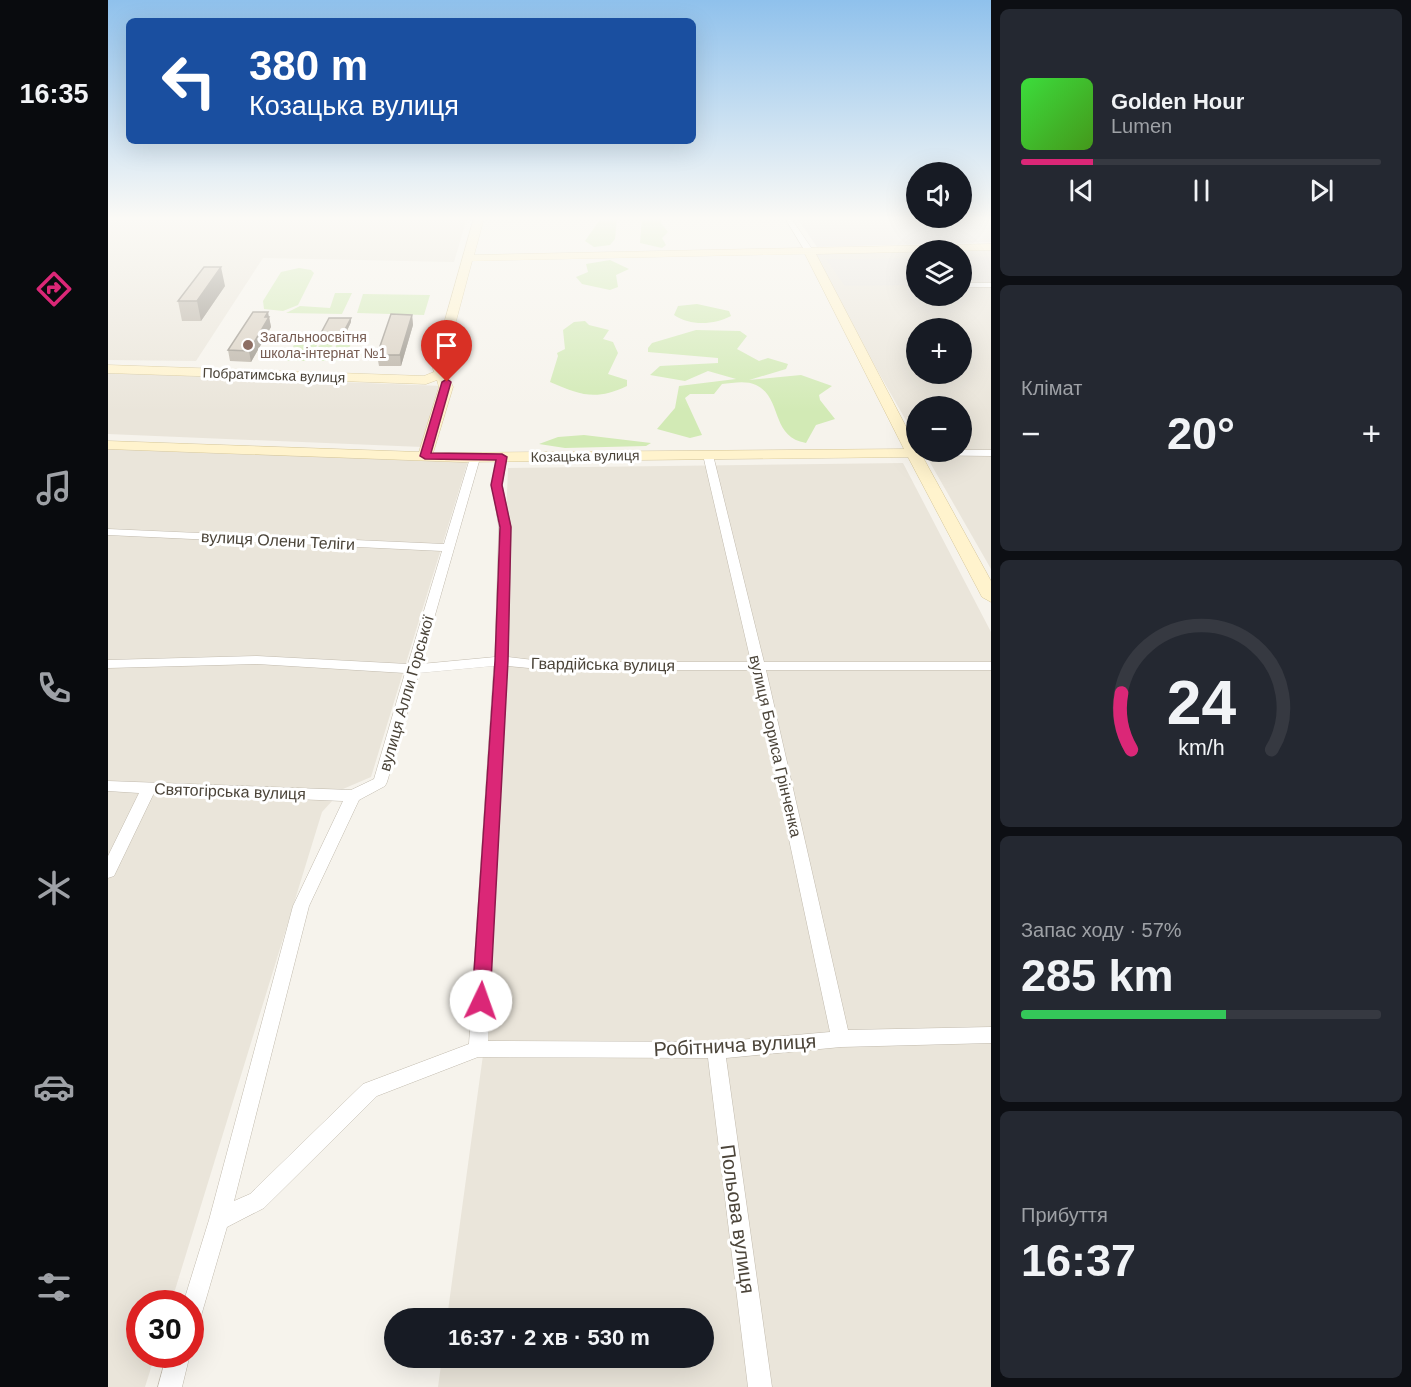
<!DOCTYPE html>
<html lang="uk">
<meta charset="utf-8">
<style>
:root{--surface:#171b24;--page:#242831;--text:#f1f3f6;--muted:#9ea1a6;--line:#363941;--accent:#db2777}
body{margin:0;font-family:Helvetica,sans-serif;background:var(--page);color:var(--text);height:100vh;display:flex;flex-direction:column;font-size:22px;white-space:nowrap}
*{box-sizing:border-box;margin:0}
p{font-size:20px;color:var(--muted)}
.icon{flex:none;width:33px;height:33px;fill:none;stroke:currentColor;stroke-width:2;stroke-linecap:round;stroke-linejoin:round}
.map{position:relative;flex:1;overflow:hidden}
.side{display:flex;flex-direction:column;gap:9px;padding:9px;background:#0d0f14;width:420px}
.side>*{flex:none}
.guide{position:absolute;left:18px;top:18px;width:570px;height:126px;border-radius:9px;box-shadow:0 6px 24px #0002;background:#1a4fa0;color:#fff;overflow:hidden}
.controls{position:absolute;left:798px;top:162px;display:grid;gap:12px}
.controls a{display:grid;place-items:center;width:66px;height:66px;border-radius:50%;background:var(--surface);box-shadow:0 6px 24px #0002;font-size:30px}
.speed{position:absolute;left:18px;top:1290px;display:flex;gap:12px;font-size:30px;font-weight:700;text-align:center}
.speed>*{display:grid;place-content:center;width:78px;height:78px;border-radius:50%;background:var(--surface);box-shadow:0 6px 24px #0002;line-height:1}
.speed .limit{border:9px solid #d22;background:#fff;color:#111}
.pin{position:absolute;display:grid;place-items:center;width:51px;height:51px;color:#fff;margin:-62px -26px;border-radius:50% 50% 50% 0;rotate:-45deg;box-shadow:0 0 6px #0007}
.pin .icon{rotate:45deg}
.me{position:absolute;width:66px;margin:-33px;rotate:3deg;stroke-linejoin:round;filter:drop-shadow(0 0 4px #0008)}
.turn{display:flex;align-items:center;gap:21px;height:126px;padding:0 24px;font-size:27px}
.turn .icon{width:78px;height:78px;stroke-width:2.5}
.turn b{display:block;font-size:42px;line-height:51px}
.big{font-size:45px;font-weight:700;line-height:1.1}
.side .widget{flex:1;display:flex;flex-direction:column;justify-content:center;gap:9px;min-width:0;padding:0 21px;border-radius:9px;background:var(--page)}
.side .dial{align-items:center;gap:0}
.dial svg{height:156px;overflow:visible;fill:none;stroke:var(--line);stroke-width:7;stroke-linecap:round;text-anchor:middle}
.dial text{fill:var(--text);stroke:none}
.song{display:flex;align-items:center;gap:18px}
.cover{width:72px;height:72px;border-radius:9px;background:linear-gradient(135deg,hsl(120 70% 55%),hsl(100 70% 35%))}
.played{height:6px;border-radius:3px;background:linear-gradient(90deg,var(--accent) 20%,var(--line) 20%)}
.keys{display:flex;justify-content:space-around;direction:ltr}
.heat{display:flex;justify-content:space-between;align-items:center;font-size:33px;direction:ltr}
.charge{height:9px;border-radius:4px;background:linear-gradient(90deg,#34c759 57%,var(--line) 0)}
.trip{position:absolute;left:276px;top:1308px;width:330px;height:60px;border-radius:30px;background:var(--surface);box-shadow:0 6px 24px #0002;font-weight:700;line-height:60px;text-align:center}
main{display:flex;flex:1;min-height:0}
.tabs{display:flex;flex-direction:column;width:108px;justify-content:space-around;align-items:center;background:#090b0e;color:var(--muted)}
.tabs .icon{width:42px;height:42px}
.tabs .on{color:var(--accent)}
.tabs b{font-size:27px;color:var(--text)}
.map>svg:first-child{display:block}
.residential{fill:#eae5da;fill-rule:evenodd}
.industrial{fill:#e6e2dd}
.green{fill:#d2eab5}
.lines{fill:none;stroke-linecap:round;stroke-linejoin:round}
.street-casing{stroke:#c2bbae;stroke-width:1}
.secondary-casing{stroke:#d6c79b;stroke-width:1}
.street{fill:#fff;fill-rule:evenodd}
.secondary{fill:#fff3cd;fill-rule:evenodd}
.wall{fill:#bab2a6}
.shaded-wall{fill:#979187}
.building{fill:#d8cfc1;stroke:#979187;stroke-width:1.5}
.route{fill:#db2777;stroke:#8e194d;stroke-width:1.5}
.education-dot{fill:#8d6e63;stroke:#fff;stroke-width:2}
.labels{text-anchor:middle;stroke-width:6;stroke-linejoin:round;paint-order:stroke}
.far-education-label{font-size:14px;fill:#785e54;stroke:#fff;text-anchor:start}
.far-street-label{font-size:14px;fill:#4b4439;stroke:#fff}
.street-label{font-size:16px;fill:#4b4439;stroke:#fff}
.near-street-label{font-size:20px;fill:#4b4439;stroke:#fff}
</style>
<main>
<nav class="tabs">
<b>16:35</b>
<svg class="icon on" aria-label="directions" viewBox="0 0 24 24"><path d="M12 3l9 9-9 9-9-9zM9 14v-3h6M13 9l2 2-2 2"/></svg>
<svg class="icon" aria-label="music" viewBox="0 0 24 24"><path d="M9 18V5l10-2v13"/><circle cx="6" cy="18" r="3"/><circle cx="16" cy="16" r="3"/></svg>
<svg class="icon" aria-label="phone" viewBox="0 0 24 24"><path d="M5 4h4l2 5-3 2q2 4 5 5l2-3 5 2v4C11 20 4 13 5 4z"/></svg>
<svg class="icon" aria-label="climate" viewBox="0 0 24 24"><path d="M12 3v18M4 7l16 10M4 17L20 7"/></svg>
<svg class="icon" aria-label="car" viewBox="0 0 24 24"><path d="M5 17H2v-5l4-1 3-4h7l3 4 3 1v5h-3M9 17h6M6 11h13"/><circle cx="7" cy="17" r="2"/><circle cx="17" cy="17" r="2"/></svg>
<svg class="icon" aria-label="filters" viewBox="0 0 24 24"><path d="M4 7h16M4 17h16"/><circle cx="9" cy="7" r="2"/><circle cx="15" cy="17" r="2"/></svg>
</nav>
<div class="map">
<svg width="883" height="1387" viewBox="0 0 883 1387">
<rect width="100%" height="100%" fill="#f6f3ec"/>
<path class="residential" d="M 0,218 L 359,218 L 346,262 L 155,258 L 88,361 L 0,360 Z
M 854,250 L 883,250 L 883,569 L 816,452 L 854,452 L 854,406 L 808,406 L 808,438 L 703,254 L 808,252 L 808,296 L 854,296 ZM 808,328 L 854,328 L 854,374 L 808,374 Z
M 0,373 L 335,386 L 314,447 L 0,434 Z
M 0,448 L 360,461 L 263,777 L 235,789 L 214,812 L 63,1303 L 32,1304 L 32,1354 L 47,1355 L 37,1387 L 0,1387 Z
M 795,463 L 883,632 L 883,1387 L 330,1387 L 334,1358 L 596,1358 L 596,1318 L 339,1318 L 378,1033 L 400,468 Z"/>
<path class="industrial" d="M 689,218 L 883,218 L 883,242 L 709,247 Z
M 854,257 L 883,257 L 883,282 L 854,281 Z
M 808,258 L 808,285 L 737,286 L 718,259 Z"/>
<path class="green" d="M 493,218 L 509,218 L 507,239 L 502,245 L 486,247 L 477,241 Z
M 534,218 L 554,218 L 553,223 L 560,232 L 554,238 L 558,245 L 554,248 L 532,243 Z
M 502,260 L 521,269 L 508,275 L 510,287 L 502,290 L 474,284 L 468,277 L 480,272 L 478,264 Z
M 191,268 L 203,270 L 206,273 L 190,305 L 175,311 L 156,309 L 155,301 L 173,272 Z
M 227,293 L 244,293 L 234,314 L 178,313 L 192,306 L 222,308 Z
M 255,294 L 322,295 L 316,315 L 249,313 Z
M 589,304 L 621,311 L 623,316 C 606,325 582,326 566,315 L 570,306 Z
M 477,321 L 481,325 L 501,330 L 495,339 L 505,342 L 510,353 L 500,374 L 519,380 L 519,386 C 487,401 473,395 442,382 L 450,356 L 449,353 L 457,349 L 455,330 L 466,322 Z
M 588,330 L 632,331 L 639,336 L 629,349 L 651,361 L 660,358 L 680,364 L 678,369 L 641,380 L 693,375 L 724,386 L 711,395 L 712,400 L 727,419 L 708,425 L 698,443 C 662,437 675,398 648,385 C 638,380 624,383 614,384 L 606,394 L 582,394 L 577,398 L 594,435 L 582,438 L 549,429 L 567,408 L 571,386 L 628,379 L 600,371 L 577,381 L 542,375 L 552,366 L 610,363 L 610,358 L 540,352 L 540,348 L 544,343 Z
M 188,340 L 211,340 L 207,350 L 215,350 L 210,346 L 219,343 L 225,346 L 217,350 L 226,351 L 230,341 L 244,341 L 236,361 L 179,361 Z
M 476,435 L 543,443 L 538,446 L 457,448 L 431,444 L 450,437 Z"/>
<g class="lines">
<g class="street-casing">
<path id="street" d="M 677,218 L 683,218 L 704,249 L 703,251 L 697,251 Z
M 854,283 L 883,283 L 883,287 L 854,287 Z
M 805,450 L 883,450 L 883,456 L 801,455 L 801,451 Z
M 600,452 L 605,455 L 656,662 L 883,662 L 883,670 L 658,670 L 740,1030 L 883,1027 L 883,1043 L 733,1047 L 618,1058 L 664,1387 L 640,1387 L 600,1058 L 370,1057 L 269,1096 L 156,1208 L 119,1227 L 93,1316 L 90,1324 L 82,1327 L 82,1304 L 75,1304 L 101,1220 L 185,906 L 235,801 L 46,793 L 6,876 L 0,878 L 0,856 L 31,793 L 0,791 L 0,781 L 243,790 L 266,779 L 297,673 L 149,664 L 0,668 L 0,660 L 149,656 L 300,664 L 334,551 L 0,535 L 0,529 L 336,544 L 362,458 L 367,455 L 371,456 L 372,458 L 313,664 L 387,657 L 391,527 L 384,485 L 389,457 L 394,454 L 399,457 L 394,485 L 403,527 L 400,657 L 442,662 L 643,662 L 595,455 ZM 386,666 L 361,1044 L 255,1084 L 142,1194 L 126,1201 L 201,906 L 251,800 L 277,786 L 279,782 L 311,673 ZM 399,666 L 442,670 L 645,670 L 722,1032 L 608,1042 L 380,1041 Z
M 59,1354 L 82,1354 L 74,1387 L 50,1387 Z"/>
</g>
<g class="secondary-casing">
<path id="secondary" d="M 366,218 L 376,218 L 366,255 L 883,244 L 883,250 L 708,254 L 808,446 L 808,452 L 812,452 L 883,581 L 883,602 L 874,597 L 800,457 L 354,462 L 0,449 L 0,441 L 311,452 L 331,387 L 329,380 L 318,384 L 0,373 L 0,365 L 316,376 L 326,372 L 324,366 ZM 697,254 L 796,449 L 325,453 L 345,387 L 336,366 L 364,261 Z"/>
</g>
<use href="#street" class="street"/>
<use href="#secondary" class="secondary"/>
</g>
<path class="wall" d="M 117,286 L 93,321 L 74,321 L 70,301 Z
M 304,315 L 305,325 L 293,366 L 271,366 L 269,355 Z
M 161,317 L 163,327 L 143,362 L 122,361 L 120,350 Z
M 243,322 L 236,337 L 213,336 L 213,333 Z"/>
<path class="shaded-wall" d="M 113,267 L 117,286 L 93,321 L 89,301 Z
M 160,312 L 163,327 L 143,362 L 141,351 Z
M 304,315 L 305,325 L 293,366 L 292,355 Z
M 243,318 L 243,322 L 236,337 L 235,333 Z"/>
<path class="building" d="M 96,267 L 113,267 L 89,301 L 70,301 Z
M 145,312 L 160,312 L 157,317 L 161,317 L 141,351 L 120,350 Z
M 283,314 L 304,315 L 292,355 L 269,355 Z
M 221,318 L 243,318 L 235,333 L 213,333 Z"/>
<linearGradient id="sky" x2="0" y2="1"><stop stop-color="#8fc1ec"/><stop offset="0.53" stop-color="#fbfaf6"/><stop offset="1" stop-color="#fbfaf6" stop-opacity="0"/></linearGradient>
<rect width="883" height="412" fill="url(#sky)"/>
<path class="route" d="M 339,379 L 343,382 L 323,453 L 394,454 L 399,457 L 394,485 L 403,527 L 400,661 L 382,1001 L 380,1007 L 373,1009 L 367,1007 L 364,1001 L 387,661 L 392,527 L 383,485 L 388,460 L 317,459 L 312,456 L 334,382 Z"/>
<circle class="education-dot" cx="140" cy="345" r="6"/>
<g class="labels">
<g class="far-education-label">
<text x="152" y="342">Загальноосвітня<tspan x="152" dy="16">школа-інтернат №1</tspan></text>
</g>
<g class="far-street-label">
<text transform="translate(166 375) rotate(2)" y="5">Побратимська вулиця</text>
<text transform="translate(477 456) rotate(-1)" y="5">Козацька вулиця</text>
</g>
<g class="street-label">
<text transform="translate(170 540) rotate(3)" y="6">вулиця Олени Теліги</text>
<text transform="translate(495 664) rotate(1)" y="6">Гвардійська вулиця</text>
<text transform="translate(298 693) rotate(-74)" y="6">вулиця Алли Горської</text>
<text transform="translate(668 746) rotate(77)" y="6">вулиця Бориса Грінченка</text>
<text transform="translate(122 791) rotate(2)" y="6">Святогірська вулиця</text>
</g>
<g class="near-street-label">
<text transform="translate(627 1045) rotate(-3)" y="7">Робітнича вулиця</text>
<text transform="translate(630 1219) rotate(82)" y="7">Польова вулиця</text>
</g>
</g>
</svg>
<div class="controls">
<a><svg class="icon" aria-label="sound" viewBox="0 0 24 24"><path d="M4 9h4l5-4v14l-5-4H4zM17 9q2 3 0 6"/></svg></a>
<a><svg class="icon" aria-label="layers" viewBox="0 0 24 24"><path d="M12 4l9 5-9 5-9-5zM3 14l9 5 9-5"/></svg></a>
<a>+</a>
<a>−</a>
</div>
<div class="speed"><div class="limit">30</div></div>
<div class="pin" style="left:339px;top:382px;background:#d93025"><svg class="icon" aria-label="arrive" viewBox="0 0 24 24"><path d="M6 21V4h12l-3 4 3 4H6"/></svg></div>
<svg class="me" style="left:373px;top:1001px" viewBox="-20 -20 40 40"><circle r="19" fill="#fff"/><path d="M0-13L10 11 0 6-10 11z" fill="#db2777"/></svg>
<div class="trip">16:37 · 2 хв · 530 m</div>
<div class="guide">
<div class="turn"><svg class="icon" aria-label="left" viewBox="0 0 24 24"><path d="M17 20v-9H6M10 6l-5 5 5 5"/></svg><div><b>380 m</b>Козацька вулиця</div></div>
</div>
</div>
<section class="side">
<div class="widget">
<div class="song"><i class="cover"></i><div><b>Golden Hour</b><p>Lumen</p></div></div>
<div class="played"></div>
<div class="keys"><svg class="icon" aria-label="previous" viewBox="0 0 24 24"><path d="M18 5L8 12l10 7zM5 5v14"/></svg><svg class="icon" aria-label="pause" viewBox="0 0 24 24"><path d="M8 5v14M16 5v14"/></svg><svg class="icon" aria-label="next" viewBox="0 0 24 24"><path d="M6 5l10 7-10 7zM19 5v14"/></svg></div>
</div>
<div class="widget"><p>Клімат</p>
<div class="heat"><a>−</a><b class="big">20°</b><a>+</a></div>
</div>
<div class="widget dial"><svg viewBox="0 0 100 80">
<path d="M14 69A42 42 0 1 1 86 69"/>
<path d="M14 69A42 42 0 0 1 9 40" stroke="#db2777"/>
<text x="50" y="56" font-size="32" font-weight="700">24</text>
<text x="50" y="72" font-size="11">km/h</text>
</svg></div>
<div class="widget"><p>Запас ходу · 57%</p><b class="big">285 km</b><div class="charge"></div></div>
<div class="widget"><p>Прибуття</p><b class="big">16:37</b></div>
</section>
</main>
